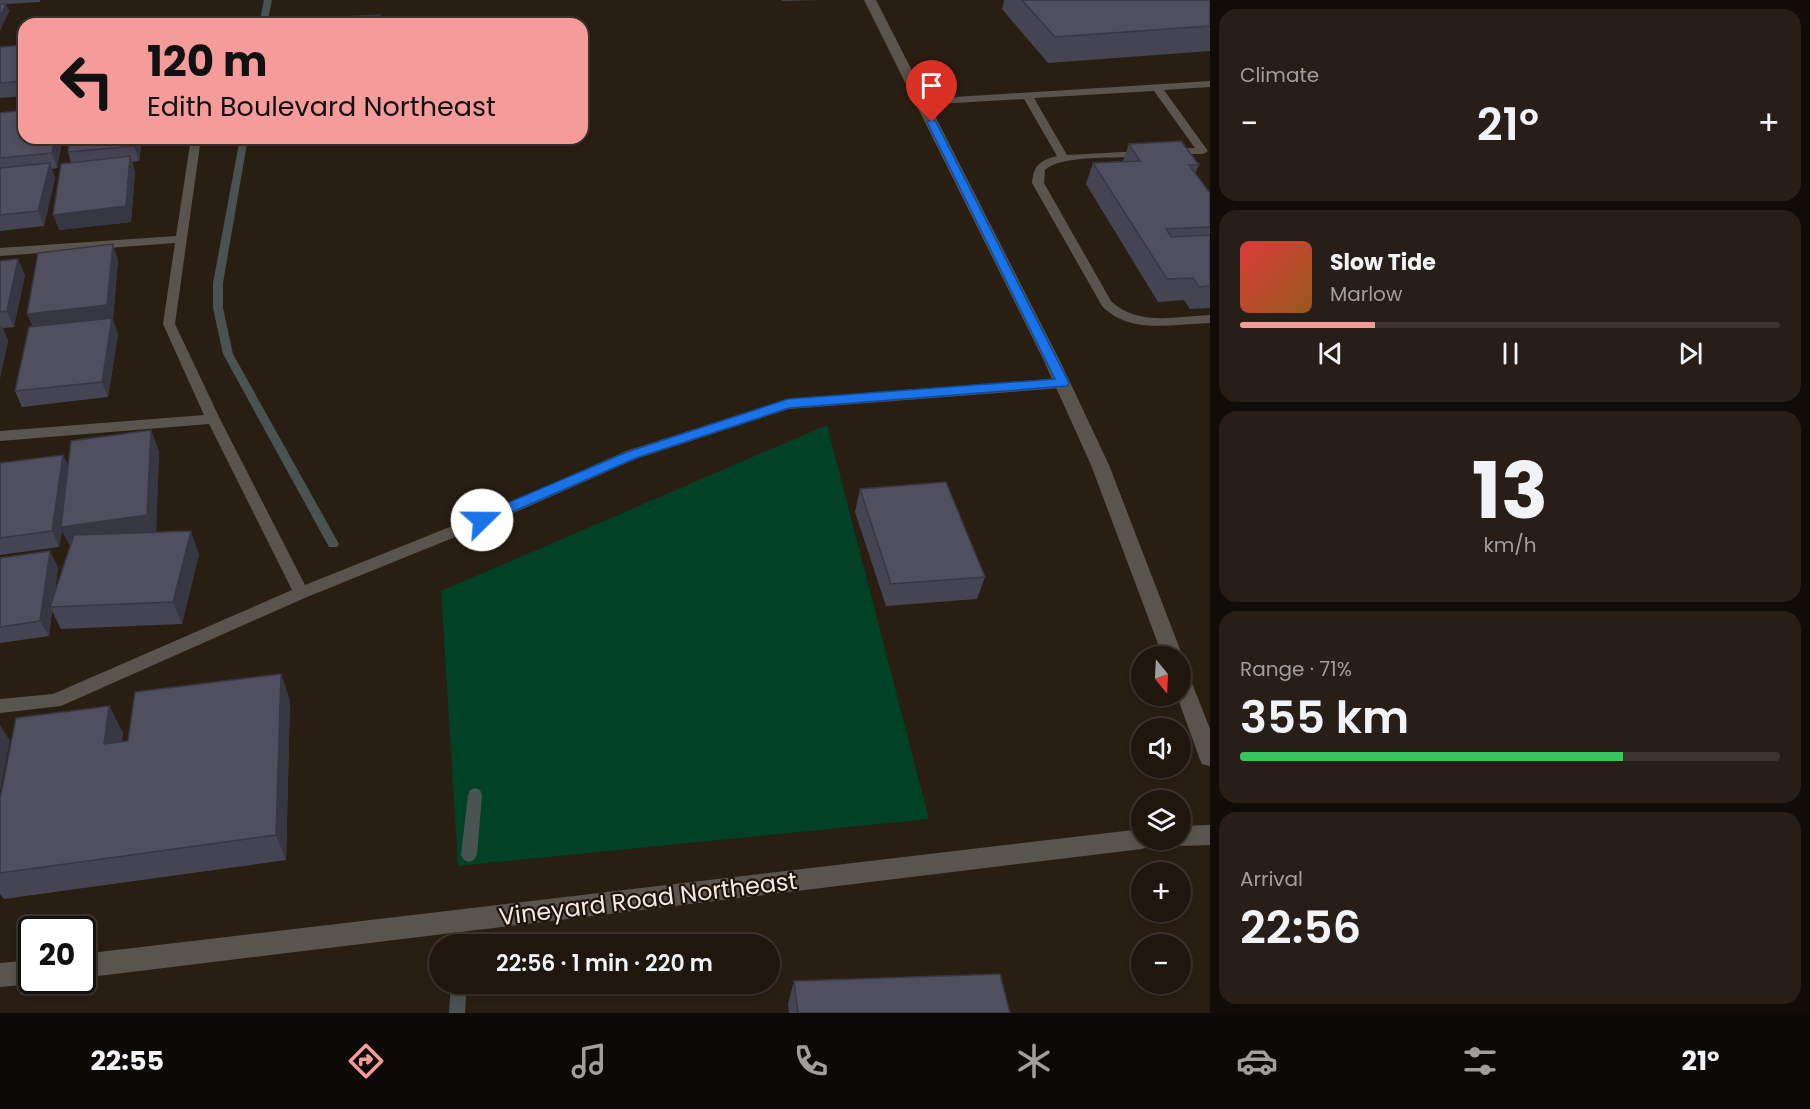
<!DOCTYPE html>
<meta charset="utf-8">
<style>
:root{--surface:#1f160e;--page:#271f17;--text:#f1f3f6;--muted:#a19f9e;--line:#3c352e;--accent:#f59b9a}
body{margin:0;font-family:Poppins,sans-serif;background:var(--page);color:var(--text);height:100vh;display:flex;flex-direction:column;font-size:22px;white-space:nowrap}
*{box-sizing:border-box;margin:0}
p{font-size:20px;color:var(--muted)}
.icon{flex:none;width:33px;height:33px;fill:none;stroke:currentColor;stroke-width:2;stroke-linecap:round;stroke-linejoin:round}
.map{position:relative;flex:1;overflow:hidden}
.sheet{display:flex;flex-direction:column;gap:9px;padding:9px;background:#110c08;width:600px}
.sheet>*{flex:none}
.guide{position:absolute;left:18px;top:18px;width:570px;height:126px;border-radius:18px;box-shadow:0 3px 9px #0003,0 0 0 2px var(--line);background:#f59b9a;color:#111;overflow:hidden}
.needle{width:39px;rotate:162deg}
.controls{position:absolute;left:1131px;top:646px;display:grid;gap:12px}
.controls a{display:grid;place-items:center;width:60px;height:60px;border-radius:50%;background:var(--surface);box-shadow:0 3px 9px #0003,0 0 0 2px var(--line);font-size:30px}
.speed{position:absolute;left:18px;top:916px;display:flex;gap:12px;font-size:30px;font-weight:700;text-align:center}
.speed>*{display:grid;place-content:center;width:78px;height:78px;border-radius:50%;background:var(--surface);box-shadow:0 3px 9px #0003,0 0 0 2px var(--line);line-height:1}
.speed .limit{border:3px solid #111;border-radius:9px;background:#fff;color:#111}
.pin{position:absolute;display:grid;place-items:center;width:51px;height:51px;color:#fff;margin:-62px -26px;border-radius:50% 50% 50% 0;rotate:-45deg;box-shadow:0 0 6px #0007}
.pin .icon{rotate:45deg}
.me{position:absolute;width:66px;margin:-33px;rotate:68deg;stroke-linejoin:round;filter:drop-shadow(0 0 4px #0008)}
.turn{display:flex;align-items:center;gap:21px;height:126px;padding:0 30px;font-size:27px}
.turn .icon{width:78px;height:78px;stroke-width:2.5}
.turn b{display:block;font-size:42px;line-height:51px}
.big{font-size:45px;font-weight:600;line-height:1.1}
.sheet .tile{flex:1;display:flex;flex-direction:column;justify-content:center;gap:9px;min-width:0;padding:0 21px;border-radius:18px;background:var(--page)}
.sheet .dial{align-items:center;gap:0}
.dial b{font-size:78px;line-height:1}
.song{display:flex;align-items:center;gap:18px}
.cover{width:72px;height:72px;border-radius:9px;background:linear-gradient(135deg,hsl(0 70% 55%),hsl(30 70% 35%))}
.played{height:6px;border-radius:3px;background:linear-gradient(90deg,var(--accent) 25%,var(--line) 25%)}
.keys{display:flex;justify-content:space-around;direction:ltr}
.heat{display:flex;justify-content:space-between;align-items:center;font-size:33px;direction:ltr}
.charge{height:9px;border-radius:4px;background:linear-gradient(90deg,#34c759 71%,var(--line) 0)}
.trip{position:absolute;left:429px;top:934px;width:351px;height:60px;border-radius:30px;background:var(--surface);box-shadow:0 3px 9px #0003,0 0 0 2px var(--line);font-weight:600;line-height:60px;text-align:center}
.tab-bar{display:flex;height:96px;justify-content:space-around;align-items:center;background:#0c0906;color:var(--muted)}
.tab-bar .icon{width:42px;height:42px}
.tab-bar .active{color:var(--accent)}
.tab-bar b{font-size:27px;color:var(--text)}
main{display:flex;flex:1;min-height:0}
.map>svg:first-child{display:block}
.green{fill:#014126}
.lines{fill:none;stroke-linecap:round;stroke-linejoin:round}
.stream{fill:#495352;fill-rule:evenodd}
.service{fill:#5a544e;fill-rule:evenodd}
.minor{fill:#5a544e;fill-rule:evenodd}
.tertiary{fill:#5a544e;fill-rule:evenodd}
.wall{fill:#444453}
.shaded-wall{fill:#373743}
.building{fill:#4f4f60;stroke:#373743;stroke-width:1.5}
.route{fill:#1a73e8;stroke:#114b97;stroke-width:1.5}
.labels{text-anchor:middle;stroke-width:4.5;stroke-linejoin:round;paint-order:stroke}
.near-street-label{font-size:24px;fill:#f2eae3;stroke:#201409}
</style>
<main>
<div class="map">
<svg width="1210" height="1013" viewBox="0 0 1210 1013">
<rect width="100%" height="100%" fill="#291e12"/>
<path class="green" d="M 827,425 L 929,819 L 458,866 L 441,591 Z"/>
<g class="lines">
<path class="stream" d="M 264,0 L 272,0 L 267,24 L 259,24 Z
M 240,138 L 248,138 L 223,283 L 223,308 L 233,354 L 339,544 L 337,547 L 329,547 L 223,354 L 213,308 L 213,283 Z
M 475,788 L 480,790 L 482,795 L 477,855 L 474,860 L 469,862 L 464,860 L 461,855 L 468,795 L 470,790 Z
M 451,984 L 467,984 L 465,1013 L 449,1013 Z"/>
<path class="service" d="M 1210,81 L 1210,87 L 1164,90 L 1208,151 L 1203,154 L 1166,154 L 1166,150 L 1170,149 L 1195,148 L 1154,91 L 1034,98 L 1067,155 L 1143,151 L 1149,154 L 1143,157 C 1121,158 1059,155 1045,170 L 1044,183 L 1111,301 C 1138,327 1177,316 1210,315 L 1210,323 C 1173,324 1130,335 1102,306 L 1032,183 C 1034,165 1039,161 1057,156 L 1024,99 L 922,105 L 917,102 L 922,99 Z
M 191,138 L 201,138 L 175,324 L 220,419 L 305,585 L 497,508 L 626,451 L 788,399 L 1062,378 L 1069,383 L 1062,388 L 789,409 L 636,459 L 507,516 L 307,597 L 61,706 L 0,713 L 0,699 L 53,694 L 292,590 L 209,424 L 0,441 L 0,431 L 204,415 L 163,324 L 175,243 L 0,256 L 0,248 L 176,236 Z"/>
<path class="minor" d="M 1210,825 L 1210,845 L 1180,846 L 1172,843 L 1171,840 L 1180,840 L 1180,826 Z
M 1142,829 L 1142,840 L 1153,840 L 1150,846 L 1142,849 L 82,978 L 82,954 Z
M 32,960 L 32,981 L 39,981 L 32,984 L 0,987 L 0,963 Z"/>
<path class="tertiary" d="M 864,0 L 876,0 L 1060,361 L 1109,465 L 1183,657 L 1180,662 L 1180,657 L 1163,657 L 1091,465 L 1044,361 Z
M 1180,670 L 1187,672 L 1190,678 L 1210,729 L 1210,766 L 1202,764 L 1199,757 L 1177,696 L 1180,696 Z"/>
</g>
<path class="wall" d="M 0,0 L 40,0 L 40,2 L 6,4 L 9,11 L 0,30 Z
M 782,0 L 819,0 L 782,1 Z
M 1004,0 L 1210,0 L 1210,51 L 1048,63 L 1002,9 Z
M 380,15 L 381,24 L 342,24 Z
M 24,45 L 24,96 L 0,98 L 0,47 Z
M 0,113 L 63,138 L 57,168 L 52,169 L 55,178 L 44,226 L 0,231 Z
M 142,138 L 139,161 L 132,162 L 135,172 L 131,222 L 59,230 L 71,163 L 68,152 Z
M 1129,144 L 1199,165 L 1195,173 L 1210,193 L 1210,308 L 1190,309 L 1184,300 L 1158,302 L 1086,184 L 1093,163 L 1123,161 Z
M 118,260 L 113,320 L 118,334 L 108,397 L 22,407 L 15,391 L 32,326 Z
M 0,261 L 25,275 L 14,327 L 3,328 L 8,341 L 0,378 Z
M 151,430 L 159,452 L 156,533 L 199,554 L 182,624 L 61,629 L 52,611 L 49,636 L 0,643 L 0,558 L 58,567 L 55,591 L 70,546 L 62,530 L 59,547 L 0,555 L 0,463 L 68,465 Z
M 860,489 L 985,577 L 977,599 L 886,606 L 855,512 Z
M 281,674 L 290,701 L 286,860 L 4,899 L 0,894 L 0,799 L 109,706 L 123,733 L 122,742 L 128,741 Z
M 794,981 L 1010,1013 L 789,1013 L 788,1004 Z"/>
<path class="shaded-wall" d="M 6,4 L 9,11 L 0,30 L 0,17 Z
M 55,138 L 63,138 L 57,168 L 52,153 Z
M 135,138 L 142,138 L 139,161 L 134,146 Z
M 130,156 L 135,172 L 131,222 L 59,230 L 53,215 Z
M 50,163 L 55,178 L 44,226 L 38,211 Z
M 113,244 L 118,260 L 113,320 L 118,334 L 108,397 L 102,382 L 34,330 L 27,314 Z
M 18,259 L 25,275 L 14,327 L 7,311 Z
M 1,325 L 8,341 L 0,378 L 0,331 Z
M 151,430 L 159,452 L 156,537 L 72,550 L 62,530 L 59,547 L 52,531 L 63,455 L 71,471 Z
M 191,531 L 199,554 L 182,624 L 173,602 Z
M 50,551 L 58,567 L 53,607 L 50,607 L 52,611 L 49,636 L 40,621 Z
M 281,674 L 290,701 L 286,860 L 276,835 Z
M 109,706 L 123,733 L 118,770 L 104,744 Z
M 0,725 L 10,741 L 0,792 Z"/>
<path class="building" d="M 1022,0 L 1210,0 L 1210,26 L 1055,37 Z
M 0,4 L 6,4 L 0,17 Z
M 380,15 L 380,22 L 342,24 L 343,17 Z
M 24,45 L 24,81 L 0,83 L 0,47 Z
M 24,110 L 24,138 L 55,138 L 52,153 L 0,158 L 0,113 Z
M 70,138 L 135,138 L 134,146 L 68,152 Z
M 1181,141 L 1199,165 L 1189,165 L 1210,193 L 1210,227 L 1166,229 L 1171,237 L 1210,235 L 1210,286 L 1199,287 L 1193,278 L 1167,279 L 1093,163 L 1140,161 L 1129,144 Z
M 130,156 L 126,206 L 53,215 L 61,164 Z
M 50,163 L 38,211 L 0,215 L 0,168 Z
M 113,244 L 107,305 L 27,314 L 38,253 Z
M 18,259 L 7,311 L 0,312 L 0,261 Z
M 112,318 L 102,382 L 15,391 L 29,327 Z
M 151,430 L 147,515 L 61,527 L 71,441 Z
M 63,455 L 52,531 L 0,538 L 0,463 Z
M 946,482 L 985,577 L 891,584 L 860,489 Z
M 191,531 L 173,602 L 50,607 L 74,535 Z
M 50,551 L 40,621 L 0,627 L 0,558 Z
M 281,674 L 276,835 L 0,873 L 0,799 L 16,718 L 109,706 L 104,744 L 128,741 L 135,692 Z
M 1000,974 L 1010,1013 L 798,1013 L 794,981 Z"/>
<path class="route" d="M 932,119 L 936,122 L 1069,383 L 1067,386 L 789,408 L 636,458 L 487,523 L 477,523 L 475,520 L 477,516 L 627,452 L 788,399 L 1055,379 L 927,122 Z"/>
<g class="labels">
<g class="near-street-label">
<text transform="translate(648 899) rotate(-7)" y="8">Vineyard Road Northeast</text>
</g>
</g>
</svg>
<div class="controls">
<a><svg class="needle" viewBox="-14 -14 28 28"><path d="M0-13l5 13h-10z" fill="#e53935"/><path d="M0 13l5-13h-10z" fill="#a19f9e"/></svg></a>
<a><svg class="icon" aria-label="sound" viewBox="0 0 24 24"><path d="M4 9h4l5-4v14l-5-4H4zM17 9q2 3 0 6"/></svg></a>
<a><svg class="icon" aria-label="layers" viewBox="0 0 24 24"><path d="M12 4l9 5-9 5-9-5zM3 14l9 5 9-5"/></svg></a>
<a>+</a>
<a>−</a>
</div>
<div class="speed"><div class="limit">20</div></div>
<div class="pin" style="left:932px;top:122px;background:#d93025"><svg class="icon" aria-label="arrive" viewBox="0 0 24 24"><path d="M6 21V4h12l-3 4 3 4H6"/></svg></div>
<svg class="me" style="left:482px;top:520px" viewBox="-20 -20 40 40"><circle r="19" fill="#fff"/><path d="M0-13L10 11 0 6-10 11z" fill="#1a73e8"/></svg>
<div class="trip">22:56 · 1 min · 220 m</div>
<div class="guide">
<div class="turn"><svg class="icon" aria-label="left" viewBox="0 0 24 24"><path d="M17 20v-9H6M10 6l-5 5 5 5"/></svg><div><b>120 m</b>Edith Boulevard Northeast</div></div>
</div>
</div>
<section class="sheet">
<div class="tile"><p>Climate</p>
<div class="heat"><a>−</a><b class="big">21°</b><a>+</a></div>
</div>
<div class="tile">
<div class="song"><i class="cover"></i><div><b>Slow Tide</b><p>Marlow</p></div></div>
<div class="played"></div>
<div class="keys"><svg class="icon" aria-label="previous" viewBox="0 0 24 24"><path d="M18 5L8 12l10 7zM5 5v14"/></svg><svg class="icon" aria-label="pause" viewBox="0 0 24 24"><path d="M8 5v14M16 5v14"/></svg><svg class="icon" aria-label="next" viewBox="0 0 24 24"><path d="M6 5l10 7-10 7zM19 5v14"/></svg></div>
</div>
<div class="tile dial"><b>13</b><p>km/h</p></div>
<div class="tile"><p>Range · 71%</p><b class="big">355 km</b><div class="charge"></div></div>
<div class="tile"><p>Arrival</p><b class="big">22:56</b></div>
</section>
</main>
<nav class="tab-bar">
<b>22:55</b>
<svg class="icon active" aria-label="directions" viewBox="0 0 24 24"><path d="M12 3l9 9-9 9-9-9zM9 14v-3h6M13 9l2 2-2 2"/></svg>
<svg class="icon" aria-label="music" viewBox="0 0 24 24"><path d="M9 18V5l10-2v13"/><circle cx="6" cy="18" r="3"/><circle cx="16" cy="16" r="3"/></svg>
<svg class="icon" aria-label="phone" viewBox="0 0 24 24"><path d="M5 4h4l2 5-3 2q2 4 5 5l2-3 5 2v4C11 20 4 13 5 4z"/></svg>
<svg class="icon" aria-label="climate" viewBox="0 0 24 24"><path d="M12 3v18M4 7l16 10M4 17L20 7"/></svg>
<svg class="icon" aria-label="car" viewBox="0 0 24 24"><path d="M5 17H2v-5l4-1 3-4h7l3 4 3 1v5h-3M9 17h6M6 11h13"/><circle cx="7" cy="17" r="2"/><circle cx="17" cy="17" r="2"/></svg>
<svg class="icon" aria-label="filters" viewBox="0 0 24 24"><path d="M4 7h16M4 17h16"/><circle cx="9" cy="7" r="2"/><circle cx="15" cy="17" r="2"/></svg>
<b>21°</b>
</nav>
